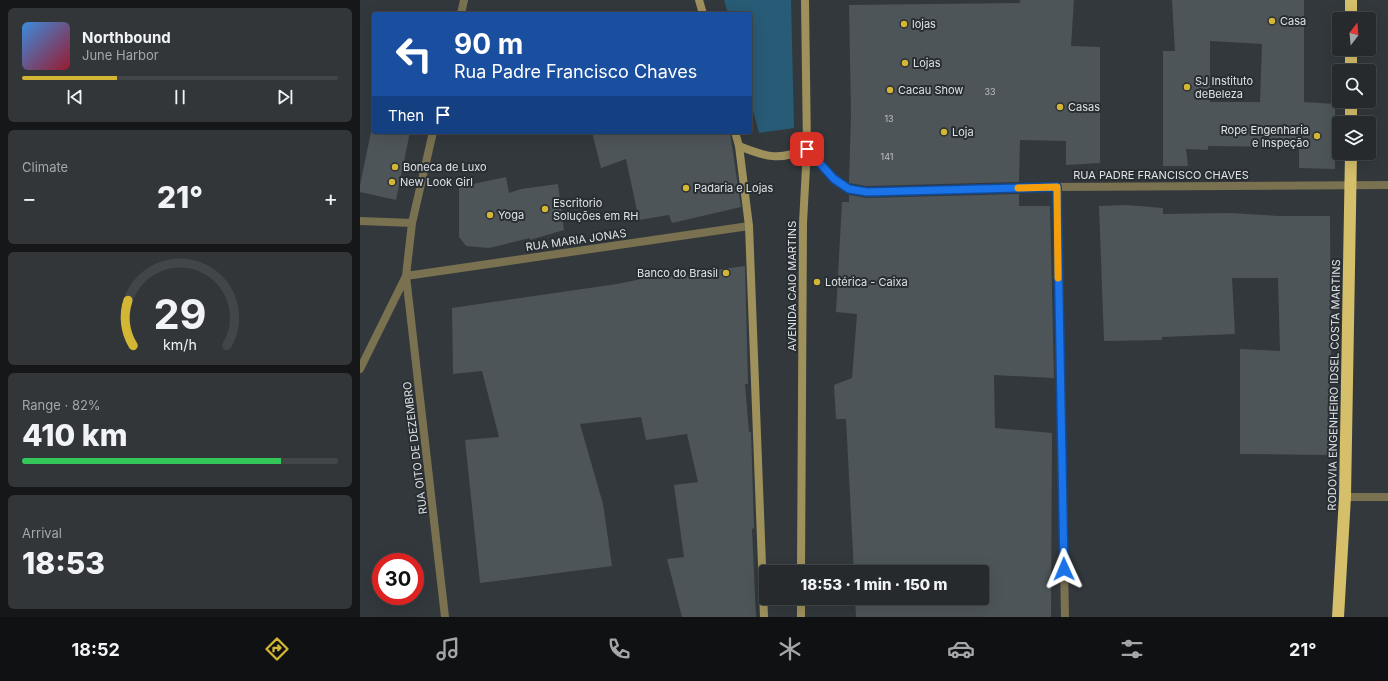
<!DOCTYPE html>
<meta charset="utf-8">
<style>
:root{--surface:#262a2d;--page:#323639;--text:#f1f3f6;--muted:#a4a7aa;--line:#424649;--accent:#d4b635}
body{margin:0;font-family:Inter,sans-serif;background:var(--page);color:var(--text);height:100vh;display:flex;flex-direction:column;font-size:15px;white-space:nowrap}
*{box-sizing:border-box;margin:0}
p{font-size:13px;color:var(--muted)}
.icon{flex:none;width:22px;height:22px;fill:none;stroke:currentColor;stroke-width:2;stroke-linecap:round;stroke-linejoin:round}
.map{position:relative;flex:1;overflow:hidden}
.panel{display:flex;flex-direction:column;gap:8px;padding:8px;background:#151719;width:360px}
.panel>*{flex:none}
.guide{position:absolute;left:12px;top:12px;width:380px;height:122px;border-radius:4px;box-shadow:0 4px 16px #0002,0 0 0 1px var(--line);background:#1a4fa0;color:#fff;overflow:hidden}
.needle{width:26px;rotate:16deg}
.controls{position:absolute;left:972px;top:12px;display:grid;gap:8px}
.controls a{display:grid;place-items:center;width:44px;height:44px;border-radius:4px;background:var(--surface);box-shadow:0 4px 16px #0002,0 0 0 1px var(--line);font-size:20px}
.speed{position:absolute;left:12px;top:553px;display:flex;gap:8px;font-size:20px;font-weight:700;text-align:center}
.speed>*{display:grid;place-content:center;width:52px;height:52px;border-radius:50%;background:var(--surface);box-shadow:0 4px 16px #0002,0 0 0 1px var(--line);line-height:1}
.speed .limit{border:6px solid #d22;background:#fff;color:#111}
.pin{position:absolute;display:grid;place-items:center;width:34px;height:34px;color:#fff;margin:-17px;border-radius:8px;box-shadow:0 2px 6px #0006}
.me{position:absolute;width:44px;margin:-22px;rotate:359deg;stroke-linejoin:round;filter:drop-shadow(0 0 3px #0008)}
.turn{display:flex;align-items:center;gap:14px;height:84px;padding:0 16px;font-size:18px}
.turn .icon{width:52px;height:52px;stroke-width:2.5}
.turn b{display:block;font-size:28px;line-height:34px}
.then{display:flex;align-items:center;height:38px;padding:0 16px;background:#0003;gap:8px;font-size:15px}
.big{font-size:30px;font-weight:800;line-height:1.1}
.panel .tile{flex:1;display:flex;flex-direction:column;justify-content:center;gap:6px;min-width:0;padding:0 14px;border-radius:6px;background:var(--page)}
.panel .dial{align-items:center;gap:0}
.dial svg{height:104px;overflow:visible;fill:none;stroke:var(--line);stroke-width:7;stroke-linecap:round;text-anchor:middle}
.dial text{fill:var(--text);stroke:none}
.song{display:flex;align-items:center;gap:12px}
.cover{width:48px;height:48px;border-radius:6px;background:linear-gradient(135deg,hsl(210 70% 55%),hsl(350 70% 35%))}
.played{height:4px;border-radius:2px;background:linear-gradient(90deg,var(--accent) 30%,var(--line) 30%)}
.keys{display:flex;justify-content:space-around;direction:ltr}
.heat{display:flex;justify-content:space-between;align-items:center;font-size:22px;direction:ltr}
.charge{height:6px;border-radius:3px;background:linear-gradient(90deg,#34c759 82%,var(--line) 0)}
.trip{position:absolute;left:399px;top:565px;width:230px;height:40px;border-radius:4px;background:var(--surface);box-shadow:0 4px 16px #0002,0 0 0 1px var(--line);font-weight:800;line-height:40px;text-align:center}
.menu{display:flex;height:64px;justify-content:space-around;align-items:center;background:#0f1112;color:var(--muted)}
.menu .icon{width:28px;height:28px}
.menu .current{color:var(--accent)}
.menu b{font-size:18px;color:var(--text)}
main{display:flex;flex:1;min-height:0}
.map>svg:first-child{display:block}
.green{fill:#285b75}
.building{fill:#4e5559;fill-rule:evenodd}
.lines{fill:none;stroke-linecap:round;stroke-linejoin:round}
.street{stroke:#7a7151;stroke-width:8}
.secondary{stroke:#9f915c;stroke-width:8}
.highway{stroke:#d5bf6b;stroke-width:12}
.route-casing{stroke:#114b97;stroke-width:10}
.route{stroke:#1a73e8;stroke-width:7}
.slow{stroke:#f59e0b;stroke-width:7}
.poi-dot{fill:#d4b635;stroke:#282e32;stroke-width:1.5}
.labels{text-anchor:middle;stroke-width:4;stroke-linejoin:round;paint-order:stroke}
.number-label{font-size:9px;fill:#bbc0c3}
.poi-label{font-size:11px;fill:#dfe3e6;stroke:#282e32;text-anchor:start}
.street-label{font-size:11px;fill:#dfe3e6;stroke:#282e32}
</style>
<main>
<section class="panel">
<div class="tile">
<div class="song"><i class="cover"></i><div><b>Northbound</b><p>June Harbor</p></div></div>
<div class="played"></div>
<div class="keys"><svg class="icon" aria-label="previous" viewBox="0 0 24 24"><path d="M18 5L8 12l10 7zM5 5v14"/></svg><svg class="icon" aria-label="pause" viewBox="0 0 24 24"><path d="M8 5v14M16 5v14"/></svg><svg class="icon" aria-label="next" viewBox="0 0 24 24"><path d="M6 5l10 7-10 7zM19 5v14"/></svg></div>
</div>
<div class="tile"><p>Climate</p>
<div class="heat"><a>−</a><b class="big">21°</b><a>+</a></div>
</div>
<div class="tile dial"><svg viewBox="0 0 100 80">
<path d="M14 69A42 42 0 1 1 86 69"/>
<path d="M14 69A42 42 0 0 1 10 34" stroke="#d4b635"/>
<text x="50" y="56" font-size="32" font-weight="700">29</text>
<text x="50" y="72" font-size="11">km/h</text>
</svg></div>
<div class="tile"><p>Range · 82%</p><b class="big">410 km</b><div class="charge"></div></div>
<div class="tile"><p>Arrival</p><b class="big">18:53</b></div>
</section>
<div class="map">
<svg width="1028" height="617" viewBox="0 0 1028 617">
<rect width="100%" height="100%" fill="#32383c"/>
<path class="green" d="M 364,0 L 431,0 L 434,128 L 399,133 L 390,100 L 390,14 L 368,14 Z"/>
<path class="building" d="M 660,0 L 714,0 L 711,46 L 740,47 L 740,163 L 706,165 L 706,141 L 660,140 L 659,182 L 507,186 L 489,183 L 491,114 L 489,5 L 660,3 Z
M 812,0 L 944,0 L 944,102 L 975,104 L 975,169 L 939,168 L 939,147 L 848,146 L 848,150 L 826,149 L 828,166 L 803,166 L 803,51 L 815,51 ZM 850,41 L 902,44 L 900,102 L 850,102 Z
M 11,132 L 50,132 L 36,200 L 0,192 L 0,185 Z
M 232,132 L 370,132 L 381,207 L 312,223 L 309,215 L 279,220 L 266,159 L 241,168 Z
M 146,177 L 149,193 L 161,189 L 198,184 L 204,230 L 170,240 L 170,238 L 129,248 L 106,246 L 99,237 L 99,187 Z
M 659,194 L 659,206 L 690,206 L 694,378 L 634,375 L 635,428 L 692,433 L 691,617 L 496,617 L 495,598 L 622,598 L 622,572 L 494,572 L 486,419 L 476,419 L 474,385 L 492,378 L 497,314 L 476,312 L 482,202 L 489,202 L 489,195 L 507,198 Z
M 766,205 L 803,208 L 803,214 L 870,213 L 920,216 L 970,216 L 971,353 L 968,407 L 970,407 L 969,455 L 880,454 L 880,349 L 920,351 L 918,278 L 872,278 L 875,334 L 802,337 L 802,340 L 744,341 L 739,206 Z
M 385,266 L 388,384 L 385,384 L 389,432 L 391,432 L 394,528 L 392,529 L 396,617 L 322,617 L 307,559 L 324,557 L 314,485 L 338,482 L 327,434 L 286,440 L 281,417 L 220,424 L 243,504 L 252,566 L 120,583 L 105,440 L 139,437 L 122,371 L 93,374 L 92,308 L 257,284 L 291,277 L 291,279 Z"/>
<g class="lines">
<path class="street" d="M 101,14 L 104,0
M 447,149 L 474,179 L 489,189 L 507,192 L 697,187 L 1028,185
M 697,187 L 705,617
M 0,221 L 52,223
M 0,369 L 46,276 L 52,223 L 73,132
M 985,497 L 1028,497
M 85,617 L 46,276 L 389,226"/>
<path class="secondary" d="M 339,0 L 343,14
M 375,132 L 379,146 L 389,226 L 404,617
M 379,146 C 406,157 419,161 447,149
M 441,572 L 443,223 L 447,149 L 445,0
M 441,617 L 441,598"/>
<path class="highway" d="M 991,19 L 991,0
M 991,71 L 991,49
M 991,123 L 991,101
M 978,617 L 985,497 L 991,153"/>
</g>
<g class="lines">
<g class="route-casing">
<path id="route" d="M 447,149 L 474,179 L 489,189 L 507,192 L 697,187 L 704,569"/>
</g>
<use href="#route" class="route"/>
<path class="slow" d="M 658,188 L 697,187 L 698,278"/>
</g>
<g class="poi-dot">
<circle cx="912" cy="21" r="4"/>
<circle cx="544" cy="24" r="4"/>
<circle cx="545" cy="63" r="4"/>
<circle cx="827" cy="87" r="4"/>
<circle cx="530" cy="90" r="4"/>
<circle cx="700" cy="107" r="4"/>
<circle cx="584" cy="132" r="4"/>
<circle cx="957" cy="136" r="4"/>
<circle cx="35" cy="167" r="4"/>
<circle cx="32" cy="182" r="4"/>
<circle cx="326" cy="188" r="4"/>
<circle cx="185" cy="209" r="4"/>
<circle cx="130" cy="215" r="4"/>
<circle cx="366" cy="273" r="4"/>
<circle cx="457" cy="282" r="4"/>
</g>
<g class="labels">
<g class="number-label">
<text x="630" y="95">33</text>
<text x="529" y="122">13</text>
<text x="527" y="160">141</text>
</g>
<g class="poi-label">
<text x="920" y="25">Casa</text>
<text x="552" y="28">lojas</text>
<text x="553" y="67">Lojas</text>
<text x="835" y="85">SJ Instituto<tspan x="835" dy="13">deBeleza</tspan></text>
<text x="538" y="94">Cacau Show</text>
<text x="708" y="111">Casas</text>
<text x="949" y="134" text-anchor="end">Rope Engenharia<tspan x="949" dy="13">e Inspeção</tspan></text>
<text x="592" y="136">Loja</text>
<text x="43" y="171">Boneca de Luxo</text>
<text x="40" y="186">New Look Girl</text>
<text x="334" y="192">Padaria e Lojas</text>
<text x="193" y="207">Escritorio<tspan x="193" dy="13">Soluções em RH</tspan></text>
<text x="138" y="219">Yoga</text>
<text x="358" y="277" text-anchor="end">Banco do Brasil</text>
<text x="465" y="286">Lotérica - Caixa</text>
</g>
<g class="street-label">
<text x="801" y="179">RUA PADRE FRANCISCO CHAVES</text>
<text transform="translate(216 240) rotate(-8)" y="4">RUA MARIA JONAS</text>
<text transform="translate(432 286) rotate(-90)" y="4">AVENIDA CAIO MARTINS</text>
<text transform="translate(974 385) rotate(-89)" y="4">RODOVIA ENGENHEIRO IDSEL COSTA MARTINS</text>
<text transform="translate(55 448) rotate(-97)" y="4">RUA OITO DE DEZEMBRO</text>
</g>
</g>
</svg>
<div class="controls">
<a><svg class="needle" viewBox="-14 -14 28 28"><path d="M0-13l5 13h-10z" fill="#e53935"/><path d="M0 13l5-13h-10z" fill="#a4a7aa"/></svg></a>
<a><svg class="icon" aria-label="search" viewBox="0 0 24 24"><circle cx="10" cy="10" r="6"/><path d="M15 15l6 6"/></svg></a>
<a><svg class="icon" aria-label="layers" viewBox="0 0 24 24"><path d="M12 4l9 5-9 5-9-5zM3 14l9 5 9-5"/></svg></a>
</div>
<div class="speed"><div class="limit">30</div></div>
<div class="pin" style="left:447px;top:149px;background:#d93025"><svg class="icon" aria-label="arrive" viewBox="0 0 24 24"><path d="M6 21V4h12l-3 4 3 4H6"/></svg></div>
<svg class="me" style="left:704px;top:569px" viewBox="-20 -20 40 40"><path d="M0-17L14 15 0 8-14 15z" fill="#1a73e8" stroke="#fff" stroke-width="4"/></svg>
<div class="trip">18:53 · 1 min · 150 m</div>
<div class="guide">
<div class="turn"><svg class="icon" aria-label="left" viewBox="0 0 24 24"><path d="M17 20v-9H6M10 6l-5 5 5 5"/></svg><div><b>90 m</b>Rua Padre Francisco Chaves</div></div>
<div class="then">Then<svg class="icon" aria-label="arrive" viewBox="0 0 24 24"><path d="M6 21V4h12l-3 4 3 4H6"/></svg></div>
</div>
</div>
</main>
<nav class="menu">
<b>18:52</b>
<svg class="icon current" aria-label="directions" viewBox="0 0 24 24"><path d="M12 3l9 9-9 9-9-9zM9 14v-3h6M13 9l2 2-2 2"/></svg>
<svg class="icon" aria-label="music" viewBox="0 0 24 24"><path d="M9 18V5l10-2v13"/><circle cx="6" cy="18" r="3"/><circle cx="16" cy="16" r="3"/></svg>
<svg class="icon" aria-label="phone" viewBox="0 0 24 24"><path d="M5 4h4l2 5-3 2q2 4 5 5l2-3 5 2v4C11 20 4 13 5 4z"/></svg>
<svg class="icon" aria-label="climate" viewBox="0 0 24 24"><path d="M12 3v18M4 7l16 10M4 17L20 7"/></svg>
<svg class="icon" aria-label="car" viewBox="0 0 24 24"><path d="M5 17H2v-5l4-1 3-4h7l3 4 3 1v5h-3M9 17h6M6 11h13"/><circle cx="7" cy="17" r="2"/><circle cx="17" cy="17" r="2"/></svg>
<svg class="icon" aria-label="filters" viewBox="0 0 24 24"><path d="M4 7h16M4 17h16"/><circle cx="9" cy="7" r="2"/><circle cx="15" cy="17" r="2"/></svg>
<b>21°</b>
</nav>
